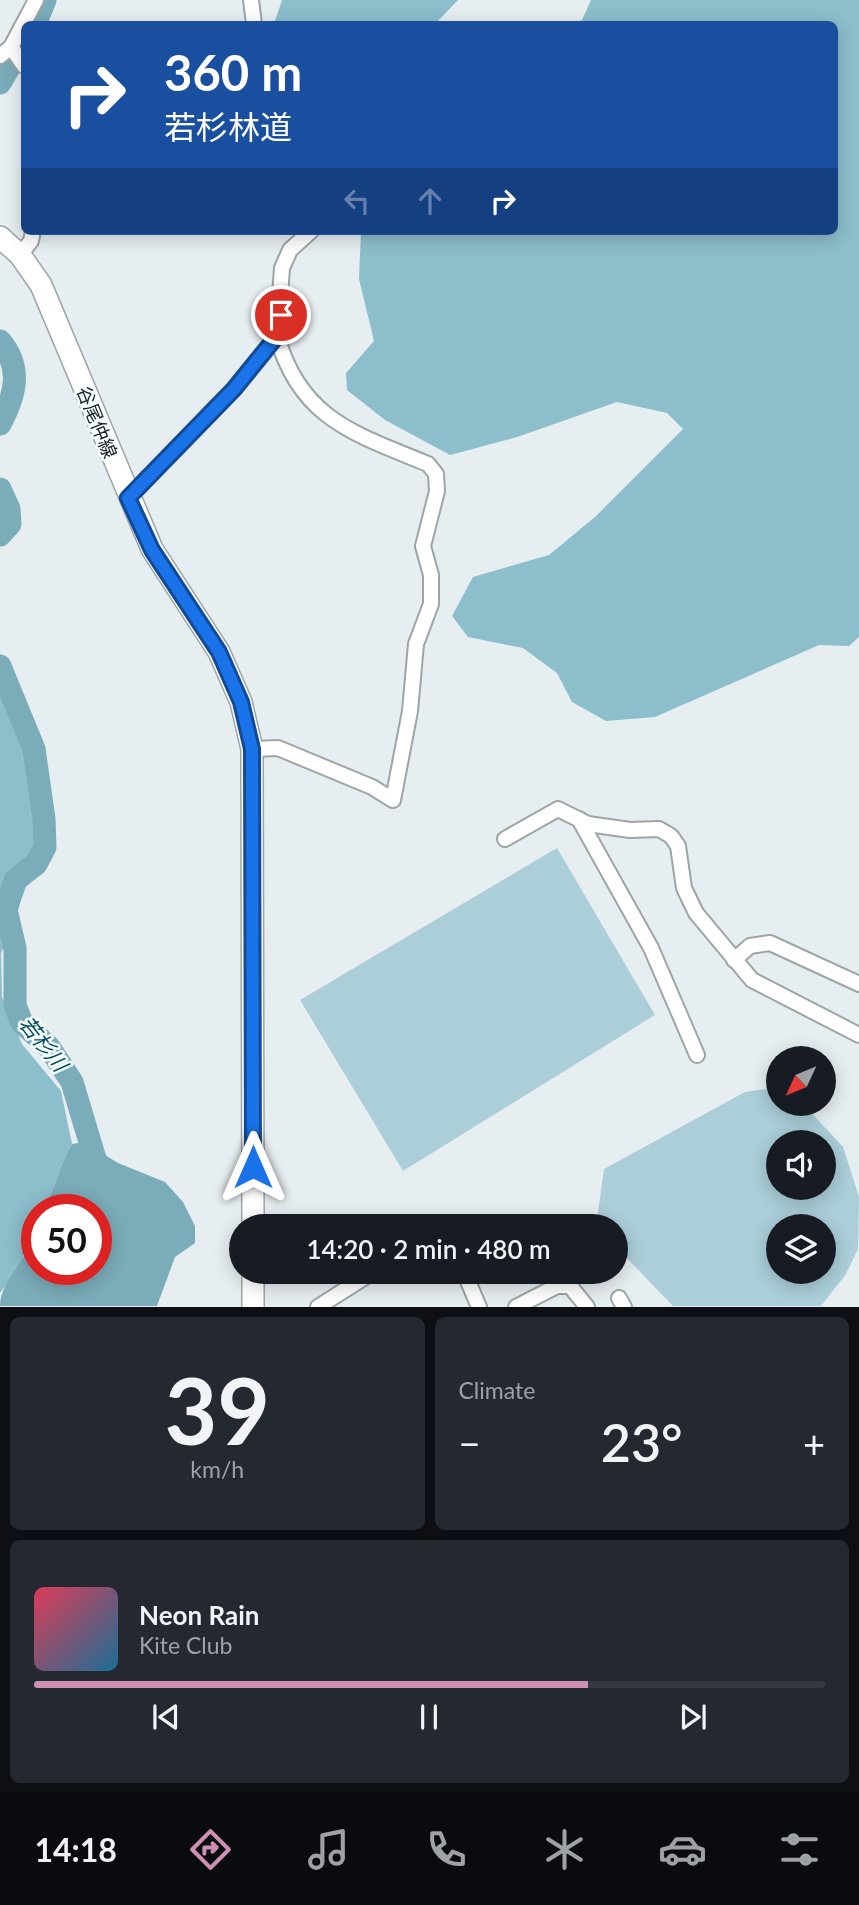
<!DOCTYPE html>
<meta charset="utf-8">
<style>
:root{--surface:#171b24;--page:#242831;--text:#f1f3f6;--muted:#9ea1a6;--line:#363941;--accent:#cd90b2}
body{margin:0;font-family:Lato,"Noto Sans JP",sans-serif;background:var(--page);color:var(--text);height:100vh;display:flex;flex-direction:column;font-size:26px;white-space:nowrap}
*{box-sizing:border-box;margin:0}
p{font-size:23px;color:var(--muted)}
.icon{flex:none;width:38px;height:38px;fill:none;stroke:currentColor;stroke-width:2;stroke-linecap:round;stroke-linejoin:round}
.map{position:relative;height:1307px;overflow:hidden}
.sheet{display:flex;flex-direction:column;gap:10px;padding:10px;background:#0d0f14;flex:1}
.sheet>*{flex:none}
.hud{position:absolute;left:21px;top:21px;width:817px;height:214px;border-radius:10px;box-shadow:0 4px 18px #0003;background:#1a4fa0;color:#fff;overflow:hidden}
.needle{width:46px;rotate:226deg}
.buttons{position:absolute;left:766px;top:1046px;display:grid;gap:14px}
.buttons a{display:grid;place-items:center;width:70px;height:70px;border-radius:50%;background:var(--surface);box-shadow:0 4px 18px #0003;font-size:35px}
.speed{position:absolute;left:21px;top:1194px;display:flex;gap:14px;font-size:35px;font-weight:700;text-align:center}
.speed>*{display:grid;place-content:center;width:91px;height:91px;border-radius:50%;background:var(--surface);box-shadow:0 4px 18px #0003;line-height:1}
.speed .limit{border:10px solid #d22;background:#fff;color:#111}
.pin{position:absolute;display:grid;place-items:center;width:60px;height:60px;color:#fff;margin:-30px;border:4px solid #fff;border-radius:50%;box-shadow:0 2px 7px #0007}
.me{position:absolute;width:77px;margin:-38px;rotate:0deg;stroke-linejoin:round;filter:drop-shadow(0 0 5px #0008)}
.turn{display:flex;align-items:center;gap:24px;height:147px;padding:0 28px;font-size:32px}
.turn .icon{width:91px;height:91px;stroke-width:2.5}
.turn b{display:block;font-size:49px;line-height:60px}
.lanes{display:flex;align-items:center;height:66px;padding:0 28px;background:#0003;justify-content:center;gap:35px;direction:ltr}
.lanes .off{opacity:.35}
.big{font-size:52px;font-weight:600;line-height:1.1}
.sheet .tile{flex:1;display:flex;flex-direction:column;justify-content:center;gap:10px;min-width:0;padding:0 24px;border-radius:10px;background:var(--page)}
.sheet .dial{align-items:center;gap:0}
.dial b{font-size:91px;line-height:1}
.song{display:flex;align-items:center;gap:21px}
.cover{width:84px;height:84px;border-radius:10px;background:linear-gradient(135deg,hsl(350 70% 55%),hsl(200 70% 35%))}
.played{height:7px;border-radius:4px;background:linear-gradient(90deg,var(--accent) 70%,var(--line) 70%)}
.keys{display:flex;justify-content:space-around;direction:ltr}
.heat{display:flex;justify-content:space-between;align-items:center;font-size:38px;direction:ltr}
.sheet .tiles{flex:1;display:grid;gap:10px;grid-template-columns:1fr 1fr}
.tile:last-child{grid-column:span 2}
.trip{position:absolute;left:229px;top:1214px;width:399px;height:70px;border-radius:35px;background:var(--surface);box-shadow:0 4px 18px #0003;font-weight:600;line-height:70px;text-align:center}
.menu{display:flex;height:112px;justify-content:space-around;align-items:center;background:#090b0e;color:var(--muted)}
.menu .icon{width:49px;height:49px}
.menu .current{color:var(--accent)}
.menu b{font-size:32px;color:var(--text)}
.map>svg:first-child{display:block}
.green{fill:#abced8;fill-rule:evenodd}
.forest{fill:#8dbecc}
.water{fill:#7bacb9}
.lines{fill:none;stroke-linecap:round;stroke-linejoin:round}
.river{stroke:#7bacb9;stroke-width:23}
.street-casing{stroke:#9ea5a7;stroke-width:18}
.secondary-casing{stroke:#9ea5a7;stroke-width:24}
.street{stroke:#fff;stroke-width:14}
.secondary{stroke:#fff;stroke-width:21}
.route-casing{stroke:#114b97;stroke-width:18}
.route{stroke:#1a73e8;stroke-width:12}
.labels{text-anchor:middle;stroke-width:5;stroke-linejoin:round;paint-order:stroke}
.street-label{font-size:19px;fill:#1d2021;stroke:#f4fcfe}
.water-label{font-size:21px;font-style:italic;fill:#024d5c;stroke:#f4fcfe}
</style>
<div class="map">
<svg width="859" height="1307" viewBox="0 0 859 1307">
<rect width="100%" height="100%" fill="#e7eef1"/>
<path class="green" d="M 557,848 L 655,1015 L 403,1171 L 300,1000 Z
M 765,1089 L 779,1093 L 779,1104 L 806,1107 L 843,1147 L 859,1197 L 858,1249 L 846,1274 L 821,1306 L 673,1306 L 616,1247 L 616,1227 L 596,1227 L 604,1169 L 745,1092 ZM 779,1143 L 824,1143 L 824,1188 L 779,1188 ZM 779,1227 L 824,1227 L 824,1272 L 779,1272 Z"/>
<path class="forest" d="M 282,0 L 458,0 L 435,24 L 274,24 Z
M 591,0 L 859,0 L 859,637 L 849,646 L 819,645 L 655,717 L 606,721 L 572,702 L 557,673 L 523,648 L 468,637 L 452,616 L 473,577 L 549,555 L 595,517 L 683,429 L 667,413 L 617,402 L 517,437 L 450,455 L 385,420 L 347,390 L 346,373 L 374,341 L 359,279 L 361,231 L 835,231 L 835,24 L 575,24 L 582,20 Z
M 0,653 L 40,744 L 44,870 L 26,887 L 1,954 L 2,997 L 22,1044 L 61,1091 L 72,1144 C 59,1165 56,1187 44,1209 L 37,1209 L 37,1215 L 23,1224 C 29,1259 21,1266 0,1293 Z"/>
<path class="water" d="M 84,1142 L 118,1163 L 165,1182 L 183,1202 L 195,1226 L 195,1243 L 175,1257 L 157,1306 L 0,1306 C 0,1285 18,1270 27,1250 L 21,1240 L 23,1224 L 37,1215 L 37,1269 L 96,1269 L 96,1209 L 44,1209 C 56,1187 59,1165 72,1144 Z"/>
<g class="lines">
<path class="river" d="M 35,24 L 45,0
M 0,83 L 24,42
M 0,341 C 23,368 15,396 0,424
M 0,489 L 9,509 L 10,524 L 0,535
M 0,666 L 34,749 L 44,819 L 45,847 L 36,864 L 15,880 L 6,910 L 15,948 L 15,1005 L 22,1023 L 49,1047 L 72,1082 L 99,1172"/>
<g class="street-casing">
<path id="street" d="M 251,0 L 254,24
M 11,47 L 24,66
M 0,56 L 11,47 L 36,0
M 20,255 L 31,241 L 33,231
M 128,498 L 234,389 L 277,336 L 282,268 L 290,250 L 311,231
M 252,749 L 278,748 L 372,787 L 393,800 L 410,711 L 416,644 L 431,604 L 431,575 L 423,546 L 437,491 L 436,474 L 428,464 C 355,434 300,419 277,336
M 579,819 L 651,948 L 697,1055
M 505,839 L 558,809 L 588,824 L 630,830 L 659,829 L 671,836 L 678,846 L 684,888 L 696,913 L 752,980 L 859,1035
M 734,960 L 750,946 L 770,943 L 859,984
M 464,1272 L 479,1307
M 619,1298 L 624,1307
M 318,1307 L 373,1272
M 516,1307 L 557,1286 L 570,1286 L 587,1307"/>
</g>
<g class="secondary-casing">
<path id="secondary" d="M 0,237 L 20,255 L 41,285 L 152,549 L 219,652 L 241,702 L 252,749 L 253,1227
M 253,1307 L 253,1272"/>
</g>
<use href="#street" class="street"/>
<use href="#secondary" class="secondary"/>
</g>
<g class="lines">
<g class="route-casing">
<path id="route" d="M 253,1167 L 252,749 L 241,702 L 219,652 L 152,550 L 128,498 L 234,389 L 277,336 L 281,315"/>
</g>
<use href="#route" class="route"/>
</g>
<g class="labels">
<g class="street-label">
<text transform="translate(97 422) rotate(68)" y="7">谷尾仲線</text>
</g>
<g class="water-label">
<text transform="translate(43 1044) rotate(52)" y="7">若杉川</text>
</g>
</g>
</svg>
<div class="buttons">
<a><svg class="needle" viewBox="-14 -14 28 28"><path d="M0-13l5 13h-10z" fill="#e53935"/><path d="M0 13l5-13h-10z" fill="#9ea1a6"/></svg></a>
<a><svg class="icon" aria-label="sound" viewBox="0 0 24 24"><path d="M4 9h4l5-4v14l-5-4H4zM17 9q2 3 0 6"/></svg></a>
<a><svg class="icon" aria-label="layers" viewBox="0 0 24 24"><path d="M12 4l9 5-9 5-9-5zM3 14l9 5 9-5"/></svg></a>
</div>
<div class="speed"><div class="limit">50</div></div>
<div class="pin" style="left:281px;top:315px;background:#d93025"><svg class="icon" aria-label="arrive" viewBox="0 0 24 24"><path d="M6 21V4h12l-3 4 3 4H6"/></svg></div>
<svg class="me" style="left:253px;top:1167px" viewBox="-20 -20 40 40"><path d="M0-17L14 15 0 8-14 15z" fill="#1a73e8" stroke="#fff" stroke-width="4"/></svg>
<div class="trip">14:20 · 2 min · 480 m</div>
<div class="hud">
<div class="turn"><svg class="icon" aria-label="right" viewBox="0 0 24 24"><path d="M7 20v-9h11M14 6l5 5-5 5"/></svg><div><b>360 m</b>若杉林道</div></div>
<div class="lanes"><svg class="icon off" aria-label="left" viewBox="0 0 24 24"><path d="M17 20v-9H6M10 6l-5 5 5 5"/></svg><svg class="icon off" aria-label="ahead" viewBox="0 0 24 24"><path d="M12 20V5M6 11l6-6 6 6"/></svg><svg class="icon" aria-label="right" viewBox="0 0 24 24"><path d="M7 20v-9h11M14 6l5 5-5 5"/></svg></div>
</div>
</div>
<section class="sheet">
<div class="tiles">
<div class="tile dial"><b>39</b><p>km/h</p></div>
<div class="tile"><p>Climate</p>
<div class="heat"><a>−</a><b class="big">23°</b><a>+</a></div>
</div>
<div class="tile">
<div class="song"><i class="cover"></i><div><b>Neon Rain</b><p>Kite Club</p></div></div>
<div class="played"></div>
<div class="keys"><svg class="icon" aria-label="previous" viewBox="0 0 24 24"><path d="M18 5L8 12l10 7zM5 5v14"/></svg><svg class="icon" aria-label="pause" viewBox="0 0 24 24"><path d="M8 5v14M16 5v14"/></svg><svg class="icon" aria-label="next" viewBox="0 0 24 24"><path d="M6 5l10 7-10 7zM19 5v14"/></svg></div>
</div>
</div>
</section>
<nav class="menu">
<b>14:18</b>
<svg class="icon current" aria-label="directions" viewBox="0 0 24 24"><path d="M12 3l9 9-9 9-9-9zM9 14v-3h6M13 9l2 2-2 2"/></svg>
<svg class="icon" aria-label="music" viewBox="0 0 24 24"><path d="M9 18V5l10-2v13"/><circle cx="6" cy="18" r="3"/><circle cx="16" cy="16" r="3"/></svg>
<svg class="icon" aria-label="phone" viewBox="0 0 24 24"><path d="M5 4h4l2 5-3 2q2 4 5 5l2-3 5 2v4C11 20 4 13 5 4z"/></svg>
<svg class="icon" aria-label="climate" viewBox="0 0 24 24"><path d="M12 3v18M4 7l16 10M4 17L20 7"/></svg>
<svg class="icon" aria-label="car" viewBox="0 0 24 24"><path d="M5 17H2v-5l4-1 3-4h7l3 4 3 1v5h-3M9 17h6M6 11h13"/><circle cx="7" cy="17" r="2"/><circle cx="17" cy="17" r="2"/></svg>
<svg class="icon" aria-label="filters" viewBox="0 0 24 24"><path d="M4 7h16M4 17h16"/><circle cx="9" cy="7" r="2"/><circle cx="15" cy="17" r="2"/></svg>
</nav>
